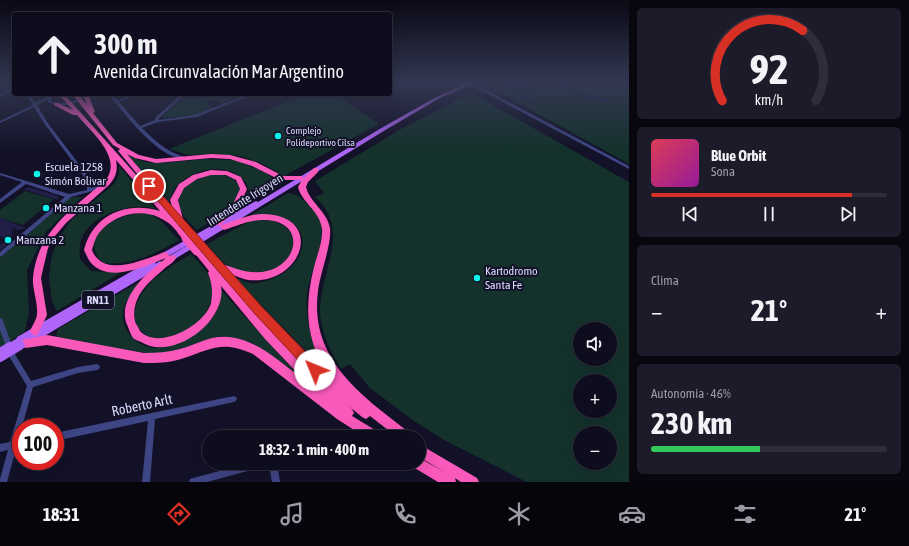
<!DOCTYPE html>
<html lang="es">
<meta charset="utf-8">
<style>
:root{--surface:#0e0d1d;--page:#1c1b2a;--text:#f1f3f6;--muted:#9b9ca4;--line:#2e2d3b;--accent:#d93025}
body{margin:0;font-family:"Asap Condensed",sans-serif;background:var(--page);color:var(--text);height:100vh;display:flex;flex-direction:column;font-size:15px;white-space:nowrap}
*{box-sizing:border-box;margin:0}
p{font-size:13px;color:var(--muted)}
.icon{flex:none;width:22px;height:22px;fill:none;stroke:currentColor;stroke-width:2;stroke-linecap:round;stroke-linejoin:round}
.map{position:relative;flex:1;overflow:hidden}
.side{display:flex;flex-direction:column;gap:8px;padding:8px;background:#080710;width:280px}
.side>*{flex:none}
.top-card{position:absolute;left:12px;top:12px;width:380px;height:84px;border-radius:4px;box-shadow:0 4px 16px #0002,0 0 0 1px var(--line);background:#0e0d1d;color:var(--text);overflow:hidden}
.buttons{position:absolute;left:573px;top:322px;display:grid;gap:8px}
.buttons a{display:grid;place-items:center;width:44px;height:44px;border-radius:50%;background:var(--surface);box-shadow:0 4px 16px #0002,0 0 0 1px var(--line);font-size:20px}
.speed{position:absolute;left:12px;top:418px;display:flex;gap:8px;font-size:20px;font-weight:700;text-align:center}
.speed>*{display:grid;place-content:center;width:52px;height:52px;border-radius:50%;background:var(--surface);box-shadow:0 4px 16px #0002,0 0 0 1px var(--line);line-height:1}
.speed .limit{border:6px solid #d22;background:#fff;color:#111}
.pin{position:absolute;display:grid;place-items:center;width:34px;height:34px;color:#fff;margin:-17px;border:2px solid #fff;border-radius:50%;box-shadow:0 1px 4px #0007}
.me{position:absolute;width:44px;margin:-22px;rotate:315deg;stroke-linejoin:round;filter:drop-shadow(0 0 3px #0008)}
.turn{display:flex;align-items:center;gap:14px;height:84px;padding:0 16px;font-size:18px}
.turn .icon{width:52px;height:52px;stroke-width:2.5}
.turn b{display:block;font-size:28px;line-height:34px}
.big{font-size:30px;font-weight:700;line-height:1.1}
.side .card{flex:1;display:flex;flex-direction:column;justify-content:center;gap:6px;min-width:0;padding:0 14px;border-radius:6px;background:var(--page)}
.side .dial{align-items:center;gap:0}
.dial svg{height:104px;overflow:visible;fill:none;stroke:var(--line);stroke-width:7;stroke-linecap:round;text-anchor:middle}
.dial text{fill:var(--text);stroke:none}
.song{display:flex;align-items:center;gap:12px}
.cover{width:48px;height:48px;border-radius:6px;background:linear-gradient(135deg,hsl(350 70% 55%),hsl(300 70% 35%))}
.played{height:4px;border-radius:2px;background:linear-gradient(90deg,var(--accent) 85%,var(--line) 85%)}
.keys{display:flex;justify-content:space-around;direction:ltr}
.heat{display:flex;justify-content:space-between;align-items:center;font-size:22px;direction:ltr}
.charge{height:6px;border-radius:3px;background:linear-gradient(90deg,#34c759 46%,var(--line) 0)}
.trip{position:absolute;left:202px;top:430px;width:224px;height:40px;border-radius:20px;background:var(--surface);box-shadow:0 4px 16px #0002,0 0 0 1px var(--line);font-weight:700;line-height:40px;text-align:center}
.tab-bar{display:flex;height:64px;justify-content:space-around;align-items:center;background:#06050c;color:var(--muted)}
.tab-bar .icon{width:28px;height:28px}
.tab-bar .current{color:var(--accent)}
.tab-bar b{font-size:18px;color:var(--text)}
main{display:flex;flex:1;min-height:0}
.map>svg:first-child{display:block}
.green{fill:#14312c;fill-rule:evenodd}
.water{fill:#0d2844}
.building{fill:#211e47}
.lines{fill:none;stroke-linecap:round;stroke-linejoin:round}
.minor{fill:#3e4584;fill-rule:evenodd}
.major{fill:#ae65f8;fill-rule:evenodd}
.highway{fill:#f859ba;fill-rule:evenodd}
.major-bridge-far1{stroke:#ae65f8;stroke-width:6}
.major-bridge{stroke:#ae65f8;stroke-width:8}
.highway-bridge-far1{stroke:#f859ba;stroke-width:7}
.highway-bridge{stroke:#f859ba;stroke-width:9}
.route{fill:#d93025;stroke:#8d1f18}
.poi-dot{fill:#0ef4ed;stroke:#121127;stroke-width:1.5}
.labels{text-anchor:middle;stroke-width:4;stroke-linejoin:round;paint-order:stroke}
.far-poi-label{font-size:10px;fill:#d9d9fd;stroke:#121127;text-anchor:start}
.shield{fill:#121127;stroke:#9d9dbd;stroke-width:1}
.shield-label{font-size:11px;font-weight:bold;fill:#d9d9fd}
.poi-label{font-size:12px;fill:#d9d9fd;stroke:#121127;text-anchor:start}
.street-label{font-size:12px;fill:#d9d9fd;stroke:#121127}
.near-street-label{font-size:14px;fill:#d9d9fd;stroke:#121127}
</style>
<main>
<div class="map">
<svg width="629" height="482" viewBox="0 0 629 482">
<rect width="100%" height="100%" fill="#121127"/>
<path class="green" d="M 480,82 L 629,82 L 629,164 Z
M 471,93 L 629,182 L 629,482 L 527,482 L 444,440 L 414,421 L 370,388 L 350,364 L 341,369 C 331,353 321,333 320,313 C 319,272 353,230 315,197 L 324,193 L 315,181 L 401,129 ZM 580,329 L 610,329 L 610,359 L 580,359 ZM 580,381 L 610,381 L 610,411 L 580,411 ZM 580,433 L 610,433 L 610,463 L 580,463 Z
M 188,94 L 238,94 L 242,96 L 222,104 L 213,99 L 205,102 L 213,108 L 192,116 L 164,118 L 162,116 Z
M 306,94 L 334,94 L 379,124 L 284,176 L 263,164 L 240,156 L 213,154 L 188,155 L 169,149 Z
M 128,155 L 145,162 L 163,163 L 206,159 L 235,160 L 264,172 L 280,183 L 277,187 L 237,210 C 241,203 248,197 248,188 C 247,183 243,178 239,176 C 222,163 196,170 181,182 C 175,186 172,194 169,201 Z
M 119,166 L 156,209 C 131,202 87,214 80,244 C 79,248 80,254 80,259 L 91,271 L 109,272 L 125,270 L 57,311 L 52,301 L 49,278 L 51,259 L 57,240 L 72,219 L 114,184 L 119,174 Z
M 215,174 C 224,175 235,177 239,186 C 245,204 209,222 197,230 C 192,225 185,219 182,213 C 170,190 195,177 215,174 Z
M 25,191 L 53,199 L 53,200 L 23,225 L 0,218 L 0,210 Z
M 288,193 C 297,194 302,198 308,205 C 313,209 319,216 321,222 C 326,240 309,275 307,294 C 305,320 312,342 322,366 L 303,348 L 235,278 C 240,279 245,282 250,283 C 257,284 267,281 274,278 C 307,265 316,224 276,216 C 266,214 255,217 245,219 Z
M 70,197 L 82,197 L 46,232 L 27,270 L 29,313 L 25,331 L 0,348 L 0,258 Z
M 148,213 L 160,220 L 179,240 C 155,254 131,266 103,263 C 80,240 106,221 129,215 C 135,213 142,214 148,213 Z
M 263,219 C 320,227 288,281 245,274 C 230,272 216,255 207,244 L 250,221 Z
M 191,254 C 198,262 208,271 211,280 C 220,312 186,343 155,339 C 148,337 142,332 138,327 C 133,320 134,314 136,307 C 143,281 170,267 191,254 Z
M 144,279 C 137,288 128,296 124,307 C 118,328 136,348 157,348 C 161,348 165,346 169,345 C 195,339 222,320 221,290 L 297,374 L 252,343 L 235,338 L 220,336 L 170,353 L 153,354 L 61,339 L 56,335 L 58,329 Z"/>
<path class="water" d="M 507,82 L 531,82 L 531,87 L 536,90 L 530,92 L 522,91 L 521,93 L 526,99 L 536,103 L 535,105 L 516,96 L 518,95 L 506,86 Z
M 559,82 L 565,82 C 571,96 601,96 613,100 C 600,106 567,95 559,82 Z"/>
<path class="building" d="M 29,187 L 58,196 L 58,200 L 22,189 Z
M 0,218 L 26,228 L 18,230 L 13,228 L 11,240 L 0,250 L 0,245 L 7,239 L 0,236 Z"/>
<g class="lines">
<path class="minor" d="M 471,83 L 473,83 L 629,166 L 629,169 L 471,85 Z
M 14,87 L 14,89 L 0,97 L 0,95 Z
M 26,94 L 30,94 L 35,103 L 51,94 L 53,95 L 51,101 C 60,105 71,103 80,98 C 83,96 84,94 89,94 C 78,105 62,108 48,102 L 48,99 L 37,105 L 47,122 L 91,180 L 91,188 L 102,185 L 104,187 L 104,188 L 71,197 L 2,256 L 0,257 L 0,252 L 65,197 L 26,184 L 0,203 L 0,199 L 22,182 L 0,175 L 0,173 L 69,194 L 87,190 L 87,181 L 44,123 L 34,107 L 0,123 L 0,121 L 33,105 Z
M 108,94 L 112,94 L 118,101 L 133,94 L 138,94 L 119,102 L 140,126 L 155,120 L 156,117 L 182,94 L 186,94 L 159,118 L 159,120 L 195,115 L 248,94 L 253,94 L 197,117 L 158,122 L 142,128 C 155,141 167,152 185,157 L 186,158 L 184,159 C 180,158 176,157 172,156 C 148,145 125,114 108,94 Z
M 0,318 L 2,319 L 3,321 L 16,356 L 31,381 L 78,367 L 97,364 L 99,365 L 100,367 L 99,369 L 97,370 L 78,373 L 33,387 L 22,427 L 21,427 L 21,430 L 18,441 L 21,440 L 21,448 L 16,449 L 7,482 L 0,482 L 0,479 L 8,450 L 0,452 L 0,444 L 10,442 L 27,386 L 10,358 L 0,330 Z
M 234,396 L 236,397 L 237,399 L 236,401 L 234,402 L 155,419 L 150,482 L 142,482 L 148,421 L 55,441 L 55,433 Z
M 250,463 L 274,463 L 278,469 L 280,482 L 272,482 L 270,471 L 266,466 L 207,482 L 189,482 L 190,479 L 193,478 Z"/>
<path class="major" d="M 471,82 L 477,82 L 440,98 L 387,129 L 170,262 L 168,263 L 166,262 L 165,260 L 166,258 L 197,240 L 163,259 L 159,259 L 158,257 L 159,255 L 254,202 L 256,201 L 258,202 L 383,127 L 438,96 Z
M 153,259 L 155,260 L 156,262 L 155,264 L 160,261 L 162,262 L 163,264 L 162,266 L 31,344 L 28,345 L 25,344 L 24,341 L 20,344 L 17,343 L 16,340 L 17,337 Z"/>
<path class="highway" d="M 46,94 L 52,94 L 53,96 L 48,97 Z
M 58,94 L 64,94 L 157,198 L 119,152 L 118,151 L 120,149 L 113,145 L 72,94 L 78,94 L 87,105 L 83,95 L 88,94 L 95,112 L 93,113 L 117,143 L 139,155 L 156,159 L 211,154 L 230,155 L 256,162 L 283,176 L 302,176 L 303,179 L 314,168 L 318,168 L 318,172 L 308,182 L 306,187 C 310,203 327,211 330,228 C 332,244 320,273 318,291 C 309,360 362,396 410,433 L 412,437 L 397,437 L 370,416 L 366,419 L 362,417 L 345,403 L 352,409 L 354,413 L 352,416 L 380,433 L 382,437 L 365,437 L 337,419 L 253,354 C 222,340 212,349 181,359 C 169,363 157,363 144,363 L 47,345 L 25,348 L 22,346 L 20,343 L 22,340 L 47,335 L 144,353 C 157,353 168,352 180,349 C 191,346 201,341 212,338 C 248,330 277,360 303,379 L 265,339 L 221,286 C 223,297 219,307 214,315 C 201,337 165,357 141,342 C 139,341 135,340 133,338 C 131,335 129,330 128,327 C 122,315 125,303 132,292 C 140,278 154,268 166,258 C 145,266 111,283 92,264 C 88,260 86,254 84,250 C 93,215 126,201 160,211 L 116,160 C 118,171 116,177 109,185 L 66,223 L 55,236 L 48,248 L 41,278 L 47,315 L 38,334 L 35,336 L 32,334 L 30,331 C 32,326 37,319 37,314 C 38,302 32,289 33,277 C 38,231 72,209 105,181 C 124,158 91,132 77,115 L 73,115 L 54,105 L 54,103 L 58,103 L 73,110 ZM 127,154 L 135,158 L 156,163 L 211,158 L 230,159 L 252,166 L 280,180 L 302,180 L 298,187 C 302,203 320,211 322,229 C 323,241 317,255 314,267 C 304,306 305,344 331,377 L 284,331 L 231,274 C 236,276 243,279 248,280 C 303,286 326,215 263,214 C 249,214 234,221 221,225 L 220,227 L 224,230 C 236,226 249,220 262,220 C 317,219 294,288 237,269 C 232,267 227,266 222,264 C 216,260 211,251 206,246 L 200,246 L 199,248 L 194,249 L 193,251 L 209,271 L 208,273 C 212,283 213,292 211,303 C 205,325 160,350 141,332 C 139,330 138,326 136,324 C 133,317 134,307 137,300 C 142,287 155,277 165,268 C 169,265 174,262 176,258 L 175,256 L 172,255 L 169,256 L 168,253 L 165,252 C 148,258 112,275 97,258 C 95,256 93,253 92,250 C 94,244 95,238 99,233 C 112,216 138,208 158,217 C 162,219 168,222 171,225 C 174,228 176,231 180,233 L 184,230 L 189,230 L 190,228 L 183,219 L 178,200 L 184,188 L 197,179 L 211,175 L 226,175 L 236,180 L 240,189 L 234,202 L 215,221 L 214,223 L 215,225 L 221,225 L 240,205 L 247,189 L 241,177 L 227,171 L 211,170 L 193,175 L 179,184 L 170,200 L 172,206 Z
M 419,444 L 477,478 L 479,482 L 461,482 L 455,478 L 456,482 L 438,482 L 413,467 L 411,463 L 419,463 L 419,458 L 445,472 L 419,457 Z"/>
<path class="major-bridge-far1" d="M 8,347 L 20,340
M 18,347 L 22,345"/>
<path class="major-bridge" d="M 0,352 L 10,346
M 0,358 L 20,346"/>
<path class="highway-bridge-far1" d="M 186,228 L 195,239
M 180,230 L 187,239"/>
<path class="highway-bridge" d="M 186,238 L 197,251
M 194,238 L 203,248"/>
</g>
<linearGradient id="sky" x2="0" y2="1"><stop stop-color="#0a0915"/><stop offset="0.55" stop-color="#333852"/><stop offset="1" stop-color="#333852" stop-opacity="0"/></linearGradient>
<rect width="629" height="150" fill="url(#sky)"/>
<path class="route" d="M 149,183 L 152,184 L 262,307 L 319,366 L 321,370 L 319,374 L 315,376 L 311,374 L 255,314 L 146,187 L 145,186 Z"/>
<g class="poi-dot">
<circle cx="278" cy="136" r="4"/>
<circle cx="37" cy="174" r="4"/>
<circle cx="46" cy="208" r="4"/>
<circle cx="8" cy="240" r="4"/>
<circle cx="477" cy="278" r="4"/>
</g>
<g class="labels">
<g class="far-poi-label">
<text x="286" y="134">Complejo<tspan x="286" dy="12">Polideportivo Cilsa</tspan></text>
</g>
<rect class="shield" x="82" y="291" width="32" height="18" rx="3"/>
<g class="shield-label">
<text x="98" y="304">RN11</text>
</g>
<g class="poi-label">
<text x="45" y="171">Escuela 1258<tspan x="45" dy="14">Simón Bolivar</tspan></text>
<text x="54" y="212">Manzana 1</text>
<text x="16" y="244">Manzana 2</text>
<text x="485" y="275">Kartodromo<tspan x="485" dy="14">Santa Fe</tspan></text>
</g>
<g class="street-label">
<text transform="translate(245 200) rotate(-32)" y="4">Intendente Irigoyen</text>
</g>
<g class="near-street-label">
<text transform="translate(142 405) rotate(-12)" y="5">Roberto Arlt</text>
</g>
</g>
</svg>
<div class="buttons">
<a><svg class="icon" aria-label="sound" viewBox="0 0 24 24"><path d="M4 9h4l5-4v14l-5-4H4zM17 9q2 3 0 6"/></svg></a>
<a>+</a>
<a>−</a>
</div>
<div class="speed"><div class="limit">100</div></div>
<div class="pin" style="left:149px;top:186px;background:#d93025"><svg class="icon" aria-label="arrive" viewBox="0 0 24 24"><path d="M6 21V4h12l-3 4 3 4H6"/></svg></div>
<svg class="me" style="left:315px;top:370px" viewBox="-20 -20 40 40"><circle r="19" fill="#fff"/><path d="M0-13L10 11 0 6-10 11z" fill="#d93025"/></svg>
<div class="trip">18:32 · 1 min · 400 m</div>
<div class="top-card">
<div class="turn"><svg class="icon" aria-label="ahead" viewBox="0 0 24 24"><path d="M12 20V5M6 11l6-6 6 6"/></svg><div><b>300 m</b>Avenida Circunvalación Mar Argentino</div></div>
</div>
</div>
<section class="side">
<div class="card dial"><svg viewBox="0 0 100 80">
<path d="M14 69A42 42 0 1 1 86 69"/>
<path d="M14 69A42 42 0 0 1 76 15" stroke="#d93025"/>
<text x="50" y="56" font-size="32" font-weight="700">92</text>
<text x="50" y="72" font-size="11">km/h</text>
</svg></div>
<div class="card">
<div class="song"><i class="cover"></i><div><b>Blue Orbit</b><p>Sona</p></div></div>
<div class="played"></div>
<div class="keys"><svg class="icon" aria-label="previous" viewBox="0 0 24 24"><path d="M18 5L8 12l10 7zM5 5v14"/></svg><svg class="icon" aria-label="pause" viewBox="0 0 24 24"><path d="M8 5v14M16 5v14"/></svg><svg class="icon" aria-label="next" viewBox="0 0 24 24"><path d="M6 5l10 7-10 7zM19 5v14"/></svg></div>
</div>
<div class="card"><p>Clima</p>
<div class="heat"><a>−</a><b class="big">21°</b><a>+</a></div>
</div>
<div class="card"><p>Autonomía · 46%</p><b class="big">230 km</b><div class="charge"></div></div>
</section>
</main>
<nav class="tab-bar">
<b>18:31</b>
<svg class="icon current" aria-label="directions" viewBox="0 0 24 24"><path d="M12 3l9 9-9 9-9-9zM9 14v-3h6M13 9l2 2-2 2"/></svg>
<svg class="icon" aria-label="music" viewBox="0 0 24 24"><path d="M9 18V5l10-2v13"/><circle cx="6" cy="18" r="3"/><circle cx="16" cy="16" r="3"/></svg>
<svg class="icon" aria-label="phone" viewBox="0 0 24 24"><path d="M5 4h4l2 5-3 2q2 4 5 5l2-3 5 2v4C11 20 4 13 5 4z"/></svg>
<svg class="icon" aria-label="climate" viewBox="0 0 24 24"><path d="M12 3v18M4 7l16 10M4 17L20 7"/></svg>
<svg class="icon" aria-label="car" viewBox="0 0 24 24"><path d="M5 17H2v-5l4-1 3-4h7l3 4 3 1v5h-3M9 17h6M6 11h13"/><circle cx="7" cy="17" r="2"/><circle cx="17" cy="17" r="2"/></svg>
<svg class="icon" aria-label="filters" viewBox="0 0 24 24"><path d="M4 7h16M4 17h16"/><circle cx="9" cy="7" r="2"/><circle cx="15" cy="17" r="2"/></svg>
<b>21°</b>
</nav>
